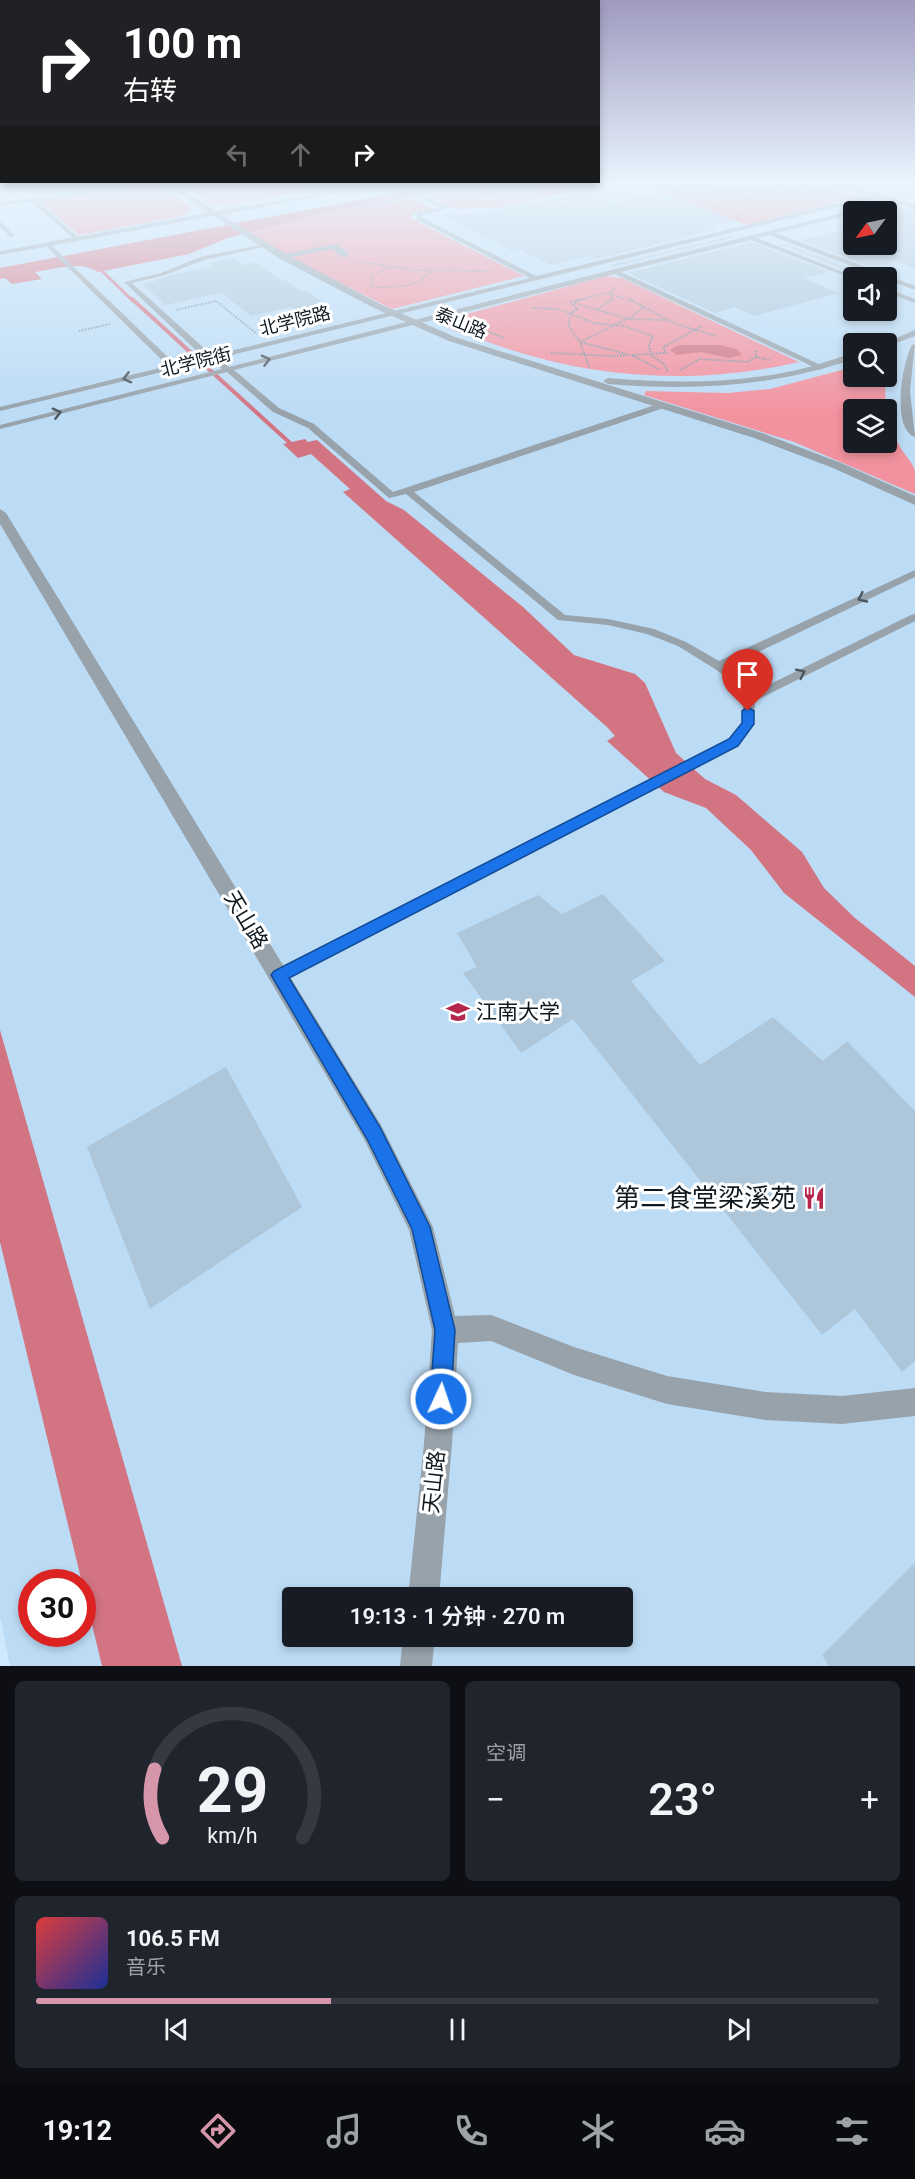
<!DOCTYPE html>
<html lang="zh">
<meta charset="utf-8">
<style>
:root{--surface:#171b24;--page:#20242c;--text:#f1f3f6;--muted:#9ea1a6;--line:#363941;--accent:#d696aa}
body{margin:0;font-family:Roboto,"Noto Sans SC",sans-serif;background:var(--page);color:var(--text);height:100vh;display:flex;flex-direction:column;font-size:22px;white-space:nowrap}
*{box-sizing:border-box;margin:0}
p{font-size:20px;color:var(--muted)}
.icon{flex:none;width:33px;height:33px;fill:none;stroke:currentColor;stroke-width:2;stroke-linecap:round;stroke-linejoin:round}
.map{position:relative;height:1666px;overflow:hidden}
.side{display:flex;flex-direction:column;gap:15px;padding:15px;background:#0d0f14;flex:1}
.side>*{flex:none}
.hud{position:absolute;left:0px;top:0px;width:600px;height:183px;box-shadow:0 3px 9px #0003;background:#202124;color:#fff;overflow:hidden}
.needle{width:39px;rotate:237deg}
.buttons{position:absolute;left:843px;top:201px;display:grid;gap:12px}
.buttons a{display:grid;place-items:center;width:54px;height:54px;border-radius:6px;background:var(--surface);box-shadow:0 3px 9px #0003;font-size:30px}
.speed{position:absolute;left:18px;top:1569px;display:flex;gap:12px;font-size:30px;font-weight:700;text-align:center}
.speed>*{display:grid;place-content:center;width:78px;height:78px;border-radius:50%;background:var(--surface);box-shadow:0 3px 9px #0003;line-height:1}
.speed .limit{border:9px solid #d22;background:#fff;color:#111}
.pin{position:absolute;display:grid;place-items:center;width:51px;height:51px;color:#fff;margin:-62px -26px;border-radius:50% 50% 50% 0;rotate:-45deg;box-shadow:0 0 6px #0007}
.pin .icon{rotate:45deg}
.me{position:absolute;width:66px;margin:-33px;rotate:3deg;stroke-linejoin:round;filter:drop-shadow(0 0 4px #0008)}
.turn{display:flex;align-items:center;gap:21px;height:126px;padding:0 24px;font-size:27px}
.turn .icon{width:78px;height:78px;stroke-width:2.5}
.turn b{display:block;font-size:42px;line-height:51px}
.lanes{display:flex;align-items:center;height:57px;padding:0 24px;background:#0003;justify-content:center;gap:30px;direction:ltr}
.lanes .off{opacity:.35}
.big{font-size:45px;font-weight:600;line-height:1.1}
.side .tile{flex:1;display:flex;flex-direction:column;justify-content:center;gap:9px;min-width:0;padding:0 21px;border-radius:9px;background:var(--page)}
.side .dial{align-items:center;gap:0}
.dial svg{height:156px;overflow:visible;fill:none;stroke:var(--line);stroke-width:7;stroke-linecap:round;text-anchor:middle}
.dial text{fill:var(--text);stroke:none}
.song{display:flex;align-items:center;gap:18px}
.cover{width:72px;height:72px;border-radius:9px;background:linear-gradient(135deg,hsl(0 70% 55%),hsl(230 70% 35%))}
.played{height:6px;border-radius:3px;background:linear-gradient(90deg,var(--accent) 35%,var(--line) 35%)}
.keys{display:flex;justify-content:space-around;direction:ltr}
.heat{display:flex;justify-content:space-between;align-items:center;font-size:33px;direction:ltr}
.side .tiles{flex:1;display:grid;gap:15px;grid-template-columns:1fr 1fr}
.tile:last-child{grid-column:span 2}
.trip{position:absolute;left:282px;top:1587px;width:351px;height:60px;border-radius:6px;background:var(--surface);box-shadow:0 3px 9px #0003;font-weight:600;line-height:60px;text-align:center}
.tab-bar{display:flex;height:96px;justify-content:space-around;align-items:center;background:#090b0e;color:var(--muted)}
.tab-bar .icon{width:42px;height:42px}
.tab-bar .active{color:var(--accent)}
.tab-bar b{font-size:27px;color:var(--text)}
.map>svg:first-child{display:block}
.built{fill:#bcdbf5;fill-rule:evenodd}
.green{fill:#f2929f;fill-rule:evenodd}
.water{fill:#d27482}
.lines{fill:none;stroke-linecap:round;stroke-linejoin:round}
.stream-far1{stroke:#d27482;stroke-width:3}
.stream{stroke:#d27482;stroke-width:4}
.building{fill:#adc6da}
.path-far1{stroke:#8194a3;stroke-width:1.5;stroke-dasharray:1.5 1.5;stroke-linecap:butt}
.path{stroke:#8194a3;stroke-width:2;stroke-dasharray:1.5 1.5;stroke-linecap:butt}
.lane{fill:#97a2ab;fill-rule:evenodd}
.street{fill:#97a2ab;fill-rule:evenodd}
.oneway{stroke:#4d575f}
.route{fill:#1a73e8;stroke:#114b97;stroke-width:1.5}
.labels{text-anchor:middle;stroke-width:6;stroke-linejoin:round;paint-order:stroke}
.far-street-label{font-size:18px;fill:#101920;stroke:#fff}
.street-label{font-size:21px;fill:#101920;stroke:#fff}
.poi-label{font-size:21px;fill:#101920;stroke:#fff;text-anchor:start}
.near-poi-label{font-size:26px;fill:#101920;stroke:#fff;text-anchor:end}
</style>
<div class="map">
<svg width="915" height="1666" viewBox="0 0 915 1666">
<rect width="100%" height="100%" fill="#cee8fd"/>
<path class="built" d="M 0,182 L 915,182 L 915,1666 L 10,1666 L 0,1616 ZM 854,212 L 886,212 L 886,244 L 854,244 ZM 854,278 L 886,278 L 886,310 L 854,310 ZM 854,344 L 886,344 L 886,376 L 854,376 ZM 854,410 L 886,410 L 886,442 L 854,442 ZM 32,1582 L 82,1582 L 82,1634 L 32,1634 ZM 292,1598 L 622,1598 L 622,1636 L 292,1636 Z"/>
<path class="green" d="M 154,182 L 191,207 L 189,211 L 178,217 L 79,235 L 39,201 Z
M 176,182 L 363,182 L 225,206 L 210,204 Z
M 492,182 L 604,182 L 578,187 L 583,190 L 495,208 L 455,209 L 429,196 Z
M 634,182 L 830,182 L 866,195 L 746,225 Z
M 413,198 L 435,209 L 412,214 L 410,218 L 524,276 L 392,309 L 244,234 L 324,213 Z
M 606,276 L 622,278 L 799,362 C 695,386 588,379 488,342 C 471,336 451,331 437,322 Z
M 887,358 L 894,362 C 877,385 888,424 900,447 C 904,454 913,463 915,471 C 915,477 915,487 915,494 L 794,442 L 644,395 L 646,391 L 728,393 L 770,389 L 853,367 L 854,376 L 886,376 ZM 854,410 L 886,410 L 886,442 L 854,442 Z"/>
<path class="water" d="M 453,182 L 492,182 L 324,213 L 228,238 L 189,254 L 98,272 C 80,260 56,269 35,272 L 42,279 L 12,284 L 5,278 L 0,279 L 0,268 Z
M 678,345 L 720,345 L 737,349 L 742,355 L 729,358 L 701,352 L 677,355 L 670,350 Z
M 305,439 L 308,442 L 317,440 L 386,501 L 404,510 L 523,607 L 574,655 L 635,674 L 645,683 L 676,753 L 705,779 L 736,795 L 802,852 L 824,888 L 855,918 L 915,966 L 915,997 L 784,893 L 751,850 L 706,808 L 664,792 L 607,741 L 615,736 L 608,728 L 343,492 L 350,489 L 311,454 L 298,458 L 283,444 Z
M 0,1030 L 182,1666 L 102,1666 L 0,1242 Z"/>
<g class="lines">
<path class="stream-far1" d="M 102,271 L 133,301"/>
<path class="stream" d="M 132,299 L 290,443"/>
</g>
<path class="building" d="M 585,192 L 612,203 L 660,193 L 734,221 L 712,226 L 719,229 L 597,259 L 589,256 L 551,265 L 521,250 L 514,252 L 440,215 L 488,212 Z
M 906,208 L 915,211 L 915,268 L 896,261 L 877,266 L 863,264 L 801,240 L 851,228 L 841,225 L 854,222 L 854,244 L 886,244 L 886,213 Z
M 733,235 L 737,237 L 614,267 L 609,265 Z
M 751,242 L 829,272 L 804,278 L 839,293 L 754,316 L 735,307 L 715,313 L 628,273 Z
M 786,244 L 848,267 L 841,269 L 781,245 Z
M 235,258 L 244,265 L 256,262 L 282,281 L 285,280 L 302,292 L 306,291 L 327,305 L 298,312 L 291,307 L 251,316 L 222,293 L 165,305 L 143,285 L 172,275 L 214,266 L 209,263 Z
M 603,894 L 665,961 L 631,981 L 700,1065 L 773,1017 L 823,1061 L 847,1041 L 915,1111 L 915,1361 L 902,1372 L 855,1309 L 822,1335 L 573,1019 L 521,1053 L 463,973 L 477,967 L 457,933 L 538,895 L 562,914 Z
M 226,1067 L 302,1207 L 150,1309 L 87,1147 Z
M 915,1563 L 915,1666 L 829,1666 L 822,1655 Z"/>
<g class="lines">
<path class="path-far1" d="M 651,182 L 740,215
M 767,182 L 802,188
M 662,185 C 688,183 706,187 732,182
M 522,187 L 570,208
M 704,187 L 736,201 L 772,195 L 794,202
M 772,195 L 803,189 L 800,182
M 454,200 L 547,182
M 356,261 L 413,270 L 492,271
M 370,288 L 373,279 L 371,276 L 390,267
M 373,288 C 393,286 419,289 431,270
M 576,301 L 606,293 L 632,301
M 613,301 L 611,294 L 615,286"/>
<path class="path" d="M 629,299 L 676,324 L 716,336
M 571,302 L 582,299
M 571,302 L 577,309 L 570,314 L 569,327 L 580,342 L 589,367
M 575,303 L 628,319 L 667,320
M 532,308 L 558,309 L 594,323 L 624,326 L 653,336 L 649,346 L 651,355 L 664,364 L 668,372
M 598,309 L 612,299
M 176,310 L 216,301 L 257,334
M 466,323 L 504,338
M 79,331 L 110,324
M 756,351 L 756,357 L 769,360
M 551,353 L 612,356 L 666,353 L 663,347 L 702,326
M 626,354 L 580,342 L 631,317 L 645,306
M 633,356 L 659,369
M 680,370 L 700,359 L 747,362 L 756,357"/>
<path class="lane" d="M 41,182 L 46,182 L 62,195 L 141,182 L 151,182 L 38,202 L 79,238 L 77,241 L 30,201 L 0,206 L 0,202 L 56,196 Z
M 390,182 L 395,182 L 449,208 L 422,215 L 421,217 L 536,276 L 871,195 L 834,182 L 840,182 L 915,205 L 915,209 L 897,203 L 864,212 L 854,212 L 854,214 L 776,233 L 915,286 L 915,290 L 769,235 L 757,238 L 858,278 L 853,279 L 751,240 L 621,272 L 823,366 L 824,368 L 820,370 L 615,274 L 234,370 L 279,408 L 314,424 L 393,492 L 661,403 L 667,403 L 667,407 L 414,492 L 565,615 L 608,619 L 654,629 L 686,642 L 719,661 L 915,570 L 915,577 L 727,667 L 744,679 L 752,693 L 911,615 L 915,614 L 915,621 L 755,701 L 754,724 L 737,746 L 279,982 L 274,980 L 271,975 L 274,970 L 703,754 L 729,740 L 742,723 L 743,699 L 735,684 L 715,669 L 678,646 L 647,634 L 608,625 L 558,620 L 406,494 L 389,498 L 308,428 L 273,412 L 227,372 L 0,429 L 0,425 L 222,369 L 212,360 L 0,411 L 0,407 L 168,366 L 46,246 L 46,244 L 50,244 L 175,364 L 206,356 L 200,354 L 124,282 L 161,273 L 200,257 L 265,244 L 268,246 L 204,260 L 165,275 L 132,283 L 206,350 L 214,355 L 530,278 L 416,219 L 417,213 L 441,208 ZM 877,197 L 891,201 L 611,270 L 229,367 L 219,358 Z
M 0,221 L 14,235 L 14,237 L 10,237 L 0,226 Z
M 886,288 L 915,299 L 915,303 L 886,292 Z"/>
<path class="street" d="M 163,182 L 170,182 L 216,211 L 392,182 L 221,215 L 286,254 L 337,244 L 348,253 L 348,257 L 342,257 L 332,249 L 292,257 L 380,304 L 455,337 L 762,433 L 841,463 L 915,496 L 915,505 L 833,468 L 754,438 L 449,341 L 374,308 L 280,259 L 214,216 L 0,255 L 0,251 L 208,213 Z
M 915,330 L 915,336 L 886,347 L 886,344 L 882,344 Z
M 915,344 L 910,391 L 915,437 C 891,429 902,363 912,345 Z
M 854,353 L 854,359 C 772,387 693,391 608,384 L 603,381 L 608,378 C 670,383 731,384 792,371 C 813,367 833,359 854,353 Z
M 0,509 L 6,513 L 381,1125 L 433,1227 L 455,1316 L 491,1315 L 574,1347 L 667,1376 L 765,1392 L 842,1396 L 915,1388 L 915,1416 L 842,1424 L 765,1420 L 667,1404 L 574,1375 L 491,1341 L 458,1343 L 452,1444 L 439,1598 L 408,1598 L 424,1444 L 432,1330 L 409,1230 L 365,1141 L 0,524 Z
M 403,1636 L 435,1636 L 432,1666 L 400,1666 Z"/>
</g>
<defs><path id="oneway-chevron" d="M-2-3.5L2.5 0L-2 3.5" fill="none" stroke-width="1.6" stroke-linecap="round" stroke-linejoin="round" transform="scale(1.5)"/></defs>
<g class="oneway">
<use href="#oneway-chevron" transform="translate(266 360) rotate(-14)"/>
<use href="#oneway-chevron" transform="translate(127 378) rotate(166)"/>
<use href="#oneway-chevron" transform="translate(57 413) rotate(-14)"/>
<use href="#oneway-chevron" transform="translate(862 598) rotate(155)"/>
<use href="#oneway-chevron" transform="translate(801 673) rotate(-26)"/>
</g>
<linearGradient id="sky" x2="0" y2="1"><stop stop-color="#9f9abf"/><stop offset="0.44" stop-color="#e9f5fe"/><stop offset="1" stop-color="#e9f5fe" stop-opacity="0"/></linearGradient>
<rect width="915" height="415" fill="url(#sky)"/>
<path class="route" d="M 748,707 L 754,711 L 754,724 L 738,746 L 289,978 L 380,1127 L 430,1227 L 455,1330 L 451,1399 L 448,1406 L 441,1409 L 433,1406 L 430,1399 L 435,1330 L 412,1229 L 367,1139 L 271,975 L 274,971 L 729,739 L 742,723 L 742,711 Z"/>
<defs>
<g id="university-bare" transform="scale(1.8)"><path d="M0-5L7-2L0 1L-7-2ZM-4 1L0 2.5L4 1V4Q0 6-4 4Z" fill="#b6254c" stroke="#fff" stroke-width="2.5" paint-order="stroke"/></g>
<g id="restaurant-bare" transform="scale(1.8)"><path d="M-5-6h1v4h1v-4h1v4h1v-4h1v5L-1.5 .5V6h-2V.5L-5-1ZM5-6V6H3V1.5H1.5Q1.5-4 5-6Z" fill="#b6254c" stroke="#fff" stroke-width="2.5" paint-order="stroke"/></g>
</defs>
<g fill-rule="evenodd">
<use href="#university-bare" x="458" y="1012"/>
<use href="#restaurant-bare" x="814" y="1198"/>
</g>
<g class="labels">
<g class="far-street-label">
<text transform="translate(295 321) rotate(-14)" y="6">北学院路</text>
<text transform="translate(461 323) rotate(22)" y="6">泰山路</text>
<text transform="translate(196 362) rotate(-14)" y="6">北学院街</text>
</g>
<g class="street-label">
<text transform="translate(246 920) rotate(59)" y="7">天山路</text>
<text transform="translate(434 1482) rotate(-84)" y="7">天山路</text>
</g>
<g class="poi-label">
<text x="476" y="1019">江南大学</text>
</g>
<g class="near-poi-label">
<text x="796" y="1207">第二食堂梁溪苑</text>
</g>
</g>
</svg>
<div class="buttons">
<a><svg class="needle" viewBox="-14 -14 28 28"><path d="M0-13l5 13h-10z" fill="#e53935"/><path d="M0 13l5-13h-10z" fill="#9ea1a6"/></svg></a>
<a><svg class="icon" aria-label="sound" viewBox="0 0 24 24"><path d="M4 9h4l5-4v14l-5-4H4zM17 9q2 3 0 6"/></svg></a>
<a><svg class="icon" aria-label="search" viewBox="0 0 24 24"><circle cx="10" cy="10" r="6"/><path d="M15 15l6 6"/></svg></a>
<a><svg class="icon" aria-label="layers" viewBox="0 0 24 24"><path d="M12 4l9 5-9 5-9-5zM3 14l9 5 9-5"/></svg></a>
</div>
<div class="speed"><div class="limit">30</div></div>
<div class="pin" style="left:748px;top:711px;background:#d93025"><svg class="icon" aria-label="arrive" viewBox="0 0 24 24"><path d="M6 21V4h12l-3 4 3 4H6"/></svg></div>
<svg class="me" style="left:441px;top:1399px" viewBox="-20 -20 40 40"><circle r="17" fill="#1a73e8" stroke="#fff" stroke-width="3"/><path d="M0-11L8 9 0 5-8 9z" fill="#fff"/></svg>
<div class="trip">19:13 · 1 分钟 · 270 m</div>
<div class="hud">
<div class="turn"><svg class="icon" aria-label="right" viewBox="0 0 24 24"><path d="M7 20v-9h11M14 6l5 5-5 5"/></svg><div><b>100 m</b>右转</div></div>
<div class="lanes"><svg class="icon off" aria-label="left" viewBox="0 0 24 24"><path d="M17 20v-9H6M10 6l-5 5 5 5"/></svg><svg class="icon off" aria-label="ahead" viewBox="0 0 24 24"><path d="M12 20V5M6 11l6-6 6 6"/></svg><svg class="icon" aria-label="right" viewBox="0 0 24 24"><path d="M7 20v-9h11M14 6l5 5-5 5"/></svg></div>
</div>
</div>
<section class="side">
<div class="tiles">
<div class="tile dial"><svg viewBox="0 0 100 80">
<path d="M14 69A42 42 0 1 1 86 69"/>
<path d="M14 69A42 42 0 0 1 10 34" stroke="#d696aa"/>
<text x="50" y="56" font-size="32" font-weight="700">29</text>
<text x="50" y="72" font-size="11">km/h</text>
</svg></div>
<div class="tile"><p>空调</p>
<div class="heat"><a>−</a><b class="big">23°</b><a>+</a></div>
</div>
<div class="tile">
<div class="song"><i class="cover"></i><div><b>106.5 FM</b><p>音乐</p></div></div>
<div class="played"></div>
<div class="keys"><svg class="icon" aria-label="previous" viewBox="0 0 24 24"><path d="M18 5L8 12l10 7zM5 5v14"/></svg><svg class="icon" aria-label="pause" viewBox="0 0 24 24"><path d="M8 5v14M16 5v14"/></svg><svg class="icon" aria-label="next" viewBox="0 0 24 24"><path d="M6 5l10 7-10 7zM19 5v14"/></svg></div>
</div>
</div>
</section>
<nav class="tab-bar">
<b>19:12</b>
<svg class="icon active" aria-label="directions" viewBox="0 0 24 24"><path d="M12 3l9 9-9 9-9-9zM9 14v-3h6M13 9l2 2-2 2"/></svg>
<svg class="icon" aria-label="music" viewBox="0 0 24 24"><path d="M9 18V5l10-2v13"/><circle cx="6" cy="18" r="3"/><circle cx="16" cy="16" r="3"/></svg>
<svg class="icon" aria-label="phone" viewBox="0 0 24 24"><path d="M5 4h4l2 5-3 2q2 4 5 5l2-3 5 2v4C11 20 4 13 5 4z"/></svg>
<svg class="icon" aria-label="climate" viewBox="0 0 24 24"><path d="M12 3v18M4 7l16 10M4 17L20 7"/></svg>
<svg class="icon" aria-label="car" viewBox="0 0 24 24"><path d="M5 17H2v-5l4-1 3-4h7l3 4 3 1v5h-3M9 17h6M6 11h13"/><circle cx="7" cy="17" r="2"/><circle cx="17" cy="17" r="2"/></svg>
<svg class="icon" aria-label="filters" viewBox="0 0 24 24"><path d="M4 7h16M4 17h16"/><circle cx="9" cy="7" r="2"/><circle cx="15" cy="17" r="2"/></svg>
</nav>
